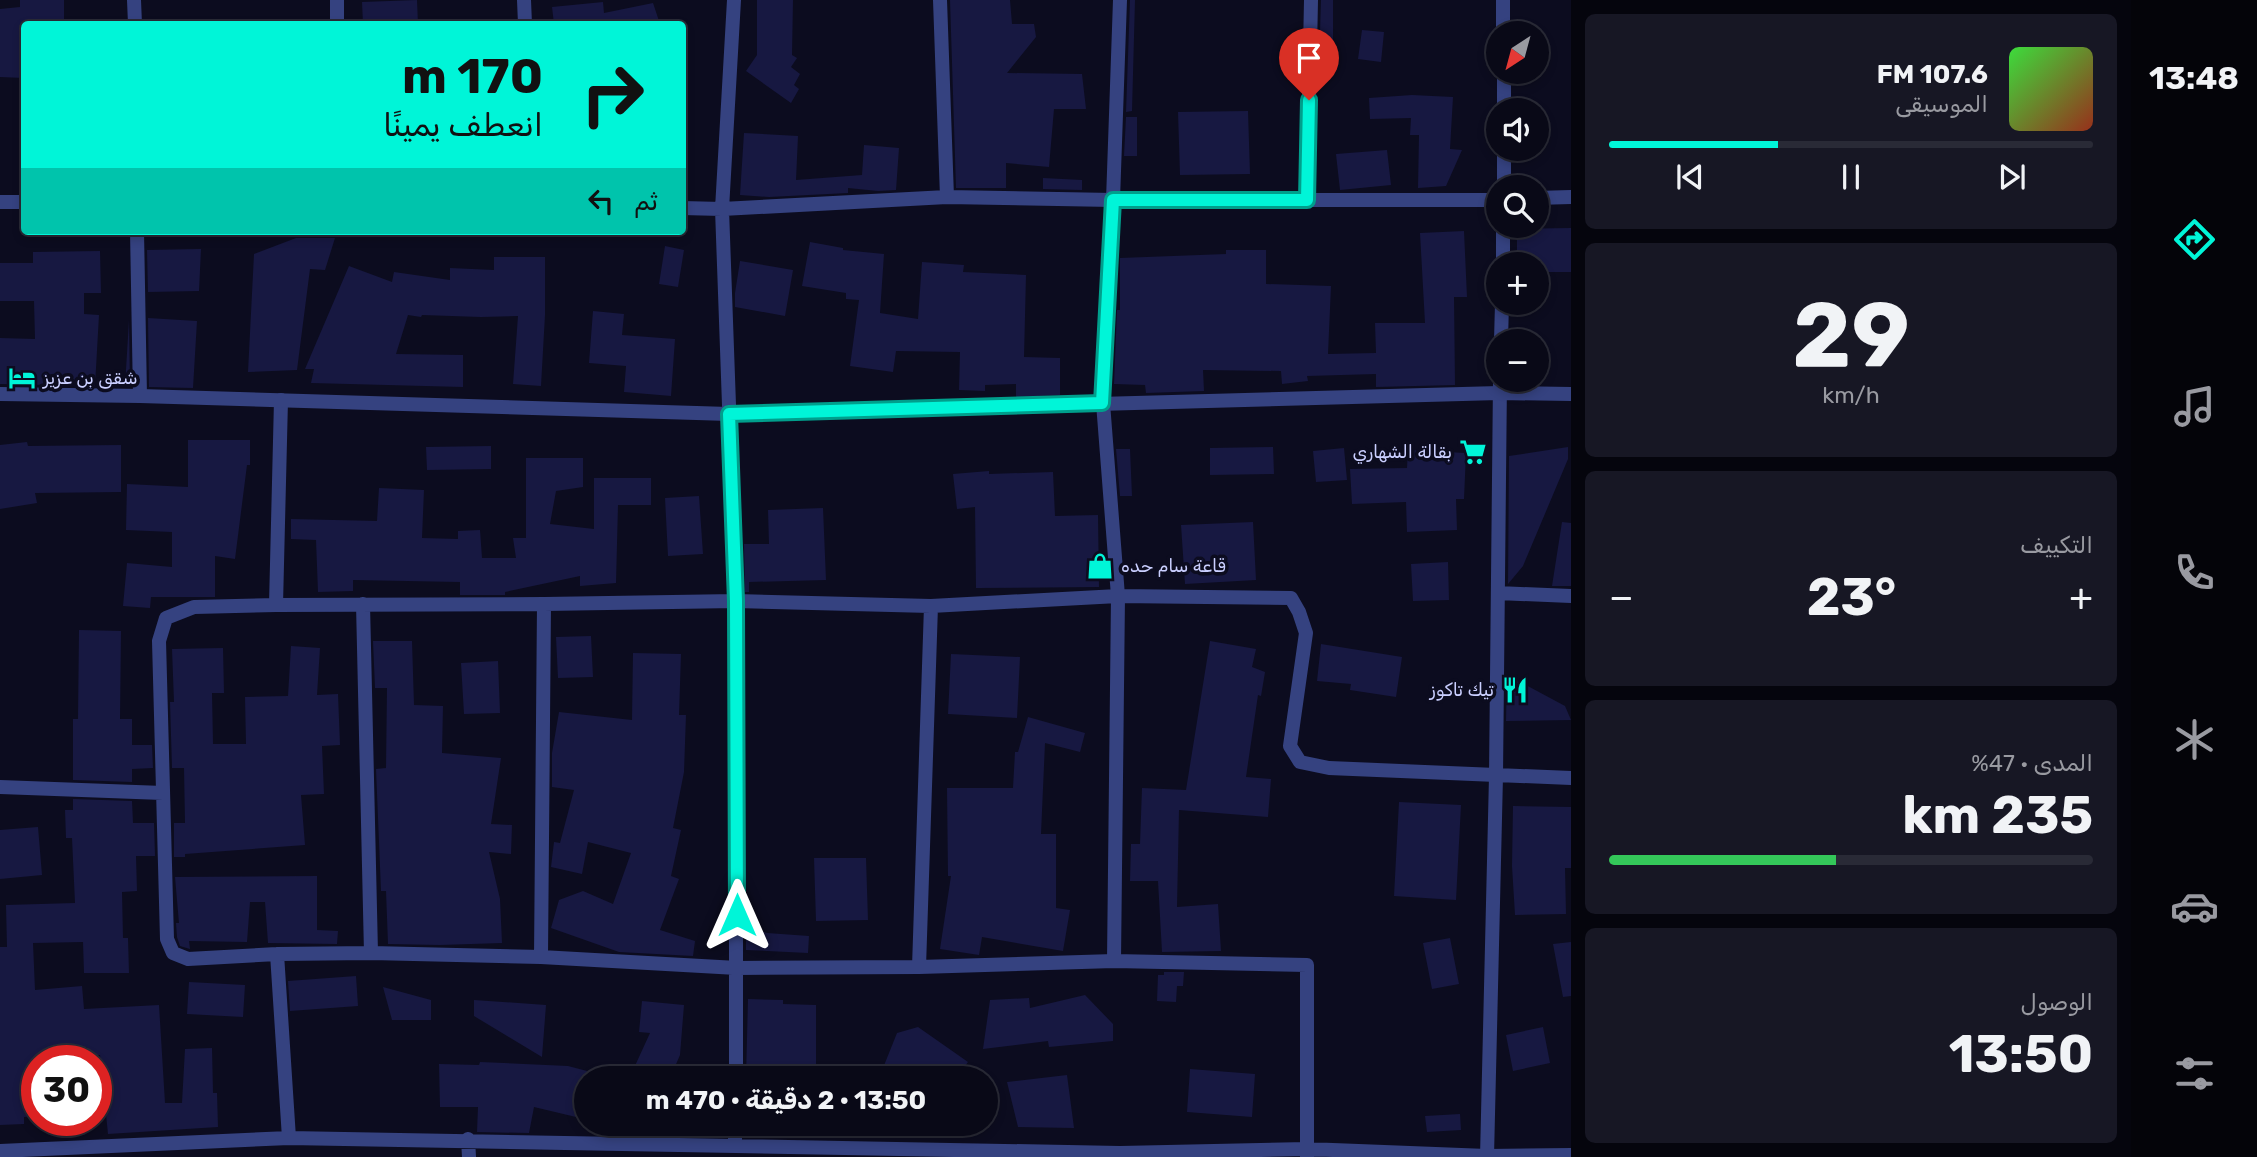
<!DOCTYPE html>
<html lang="ar">
<meta charset="utf-8">
<style>
:root{--surface:#090917;--page:#171724;--text:#f1f3f6;--muted:#999aa1;--line:#292a36;--accent:#00f5d8}
body{margin:0;font-family:Rubik,"Noto Naskh Arabic",sans-serif;background:var(--page);color:var(--text);direction:rtl;height:100vh;display:flex;flex-direction:column;font-size:26px;white-space:nowrap}
*{box-sizing:border-box;margin:0}
p{font-size:23px;color:var(--muted)}
.icon{flex:none;width:38px;height:38px;fill:none;stroke:currentColor;stroke-width:2;stroke-linecap:round;stroke-linejoin:round}
.map{position:relative;flex:1;overflow:hidden;direction:ltr}
.details{display:flex;flex-direction:column;gap:14px;padding:14px;background:#05050d;width:560px}
.details>*{flex:none}
.guide{position:absolute;left:21px;top:21px;width:665px;height:214px;border-radius:7px;box-shadow:0 4px 10px #0003,0 0 0 2px var(--line);direction:rtl;background:#00f5d8;color:#111;overflow:hidden}
.needle{width:46px;rotate:216deg}
.controls{position:absolute;left:1486px;top:21px;display:grid;gap:14px}
.controls a{display:grid;place-items:center;width:63px;height:63px;border-radius:50%;background:var(--surface);box-shadow:0 4px 10px #0003,0 0 0 2px var(--line);font-size:35px}
.speed{position:absolute;left:21px;top:1045px;display:flex;gap:14px;font-size:35px;font-weight:700;text-align:center}
.speed>*{display:grid;place-content:center;width:91px;height:91px;border-radius:50%;background:var(--surface);box-shadow:0 4px 10px #0003,0 0 0 2px var(--line);line-height:1}
.speed .limit{border:10px solid #d22;background:#fff;color:#111}
.pin{position:absolute;display:grid;place-items:center;width:60px;height:60px;color:#fff;margin:-72px -30px;border-radius:50% 50% 50% 0;rotate:-45deg;box-shadow:0 0 7px #0007}
.pin .icon{rotate:45deg}
.me{position:absolute;width:77px;margin:-38px;rotate:0deg;stroke-linejoin:round;filter:drop-shadow(0 0 5px #0008)}
.turn{display:flex;align-items:center;gap:24px;height:147px;padding:0 28px;font-size:32px}
.turn .icon{width:91px;height:91px;stroke-width:2.5}
.turn b{display:block;font-size:49px;line-height:60px}
.then{display:flex;align-items:center;height:66px;padding:0 28px;background:#0003;gap:14px;font-size:26px}
.big{font-size:52px;font-weight:700;line-height:1.1}
.details .card{flex:1;display:flex;flex-direction:column;justify-content:center;gap:10px;min-width:0;padding:0 24px;border-radius:10px;background:var(--page)}
.details .dial{align-items:center;gap:0}
.dial b{font-size:91px;line-height:1}
.song{display:flex;align-items:center;gap:21px}
.cover{width:84px;height:84px;border-radius:10px;background:linear-gradient(135deg,hsl(120 70% 55%),hsl(10 70% 35%))}
.played{height:7px;border-radius:4px;background:linear-gradient(90deg,var(--accent) 35%,var(--line) 35%)}
.keys{display:flex;justify-content:space-around;direction:ltr}
.heat{display:flex;justify-content:space-between;align-items:center;font-size:38px;direction:ltr}
.charge{height:10px;border-radius:5px;background:linear-gradient(90deg,#34c759 47%,var(--line) 0)}
.trip{position:absolute;left:574px;top:1066px;width:424px;height:70px;border-radius:35px;background:var(--surface);box-shadow:0 4px 10px #0003,0 0 0 2px var(--line);font-weight:700;line-height:70px;text-align:center;direction:rtl}
main{display:flex;flex:1;min-height:0}
.tab-bar{display:flex;flex-direction:column;width:126px;justify-content:space-around;align-items:center;background:#040409;color:var(--muted)}
.tab-bar .icon{width:49px;height:49px}
.tab-bar .active{color:var(--accent)}
.tab-bar b{font-size:32px;color:var(--text)}
.map>svg:first-child{display:block}
.building{fill:#171841}
.lines{fill:none;stroke-linecap:round;stroke-linejoin:round}
.minor{stroke:#354280;stroke-width:14}
.tertiary{stroke:#354280;stroke-width:14}
.route-casing{stroke:#009f8c;stroke-width:18}
.route{stroke:#00f5d8;stroke-width:12}
.labels{text-anchor:middle;stroke-width:7;stroke-linejoin:round;paint-order:stroke}
.poi-label{font-size:18px;fill:#cacfff;stroke:#0c0c1f;text-anchor:start}
</style>
<main>
<nav class="tab-bar">
<b>13:48</b>
<svg class="icon active" aria-label="directions" viewBox="0 0 24 24"><path d="M12 3l9 9-9 9-9-9zM9 14v-3h6M13 9l2 2-2 2"/></svg>
<svg class="icon" aria-label="music" viewBox="0 0 24 24"><path d="M9 18V5l10-2v13"/><circle cx="6" cy="18" r="3"/><circle cx="16" cy="16" r="3"/></svg>
<svg class="icon" aria-label="phone" viewBox="0 0 24 24"><path d="M5 4h4l2 5-3 2q2 4 5 5l2-3 5 2v4C11 20 4 13 5 4z"/></svg>
<svg class="icon" aria-label="climate" viewBox="0 0 24 24"><path d="M12 3v18M4 7l16 10M4 17L20 7"/></svg>
<svg class="icon" aria-label="car" viewBox="0 0 24 24"><path d="M5 17H2v-5l4-1 3-4h7l3 4 3 1v5h-3M9 17h6M6 11h13"/><circle cx="7" cy="17" r="2"/><circle cx="17" cy="17" r="2"/></svg>
<svg class="icon" aria-label="filters" viewBox="0 0 24 24"><path d="M4 7h16M4 17h16"/><circle cx="9" cy="7" r="2"/><circle cx="15" cy="17" r="2"/></svg>
</nav>
<section class="details">
<div class="card">
<div class="song"><i class="cover"></i><div><b>107.6 FM</b><p>الموسيقى</p></div></div>
<div class="played"></div>
<div class="keys"><svg class="icon" aria-label="previous" viewBox="0 0 24 24"><path d="M18 5L8 12l10 7zM5 5v14"/></svg><svg class="icon" aria-label="pause" viewBox="0 0 24 24"><path d="M8 5v14M16 5v14"/></svg><svg class="icon" aria-label="next" viewBox="0 0 24 24"><path d="M6 5l10 7-10 7zM19 5v14"/></svg></div>
</div>
<div class="card dial"><b>29</b><p>km/h</p></div>
<div class="card"><p>التكييف</p>
<div class="heat"><a>−</a><b class="big">23°</b><a>+</a></div>
</div>
<div class="card"><p>المدى · 47%</p><b class="big">235 km</b><div class="charge"></div></div>
<div class="card"><p>الوصول</p><b class="big">13:50</b></div>
</section>
<div class="map">
<svg width="1571" height="1157" viewBox="0 0 1571 1157">
<rect width="100%" height="100%" fill="#0c0c1f"/>
<path class="building" d="M 20,0 L 64,0 L 64,23 L 24,22 L 24,78 L 0,77 L 0,9 L 20,7 Z
M 417,0 L 418,24 L 363,24 L 362,2 Z
M 757,0 L 793,0 L 792,55 L 797,58 L 791,67 L 800,74 L 794,85 L 799,89 L 791,103 L 746,71 L 757,55 Z
M 950,0 L 1010,0 L 1012,24 L 1034,24 L 1036,37 L 1007,73 L 1082,74 L 1086,109 L 1054,109 L 1049,167 L 1006,163 L 1006,188 L 956,188 Z
M 1130,0 L 1135,0 L 1132,111 L 1126,112 Z
M 1321,0 L 1333,0 L 1333,63 L 1319,63 Z
M 603,2 L 604,13 L 653,3 L 660,24 L 554,24 L 552,7 Z
M 1362,30 L 1384,32 L 1381,62 L 1358,59 Z
M 1412,95 L 1453,97 L 1450,149 L 1462,150 L 1446,186 L 1418,188 L 1419,135 L 1410,135 L 1411,118 L 1370,119 L 1369,98 Z
M 1248,111 L 1250,174 L 1180,175 L 1178,112 Z
M 1126,117 L 1137,117 L 1137,156 L 1124,156 Z
M 744,133 L 798,136 L 796,180 L 862,175 L 864,145 L 899,148 L 896,190 L 878,191 L 848,188 L 848,193 L 769,197 L 740,195 Z
M 1387,150 L 1391,185 L 1340,190 L 1336,154 Z
M 1043,178 L 1082,180 L 1082,190 L 1043,189 Z
M 1571,228 L 1571,272 L 1536,272 L 1536,264 L 1517,264 L 1517,229 Z
M 1464,231 L 1467,297 L 1454,297 L 1455,385 L 1376,387 L 1376,374 L 1307,376 L 1308,381 L 1282,384 L 1281,371 L 1203,370 L 1204,391 L 1146,393 L 1145,385 L 1114,384 L 1117,310 L 1120,310 L 1120,258 L 1226,254 L 1226,250 L 1266,250 L 1266,284 L 1331,286 L 1328,354 L 1376,353 L 1375,323 L 1425,323 L 1420,233 Z
M 296,238 L 335,238 L 325,270 L 310,269 L 297,370 L 248,372 L 254,254 Z
M 810,242 L 843,248 L 843,250 L 884,254 L 880,313 L 918,319 L 922,262 L 964,265 L 963,272 L 1026,275 L 1024,357 L 1060,358 L 1060,395 L 1016,397 L 1016,384 L 985,385 L 985,391 L 959,390 L 960,352 L 896,351 L 893,372 L 850,366 L 859,300 L 846,299 L 846,293 L 802,286 Z
M 665,246 L 684,250 L 678,287 L 659,284 Z
M 201,249 L 199,291 L 148,292 L 147,250 Z
M 100,251 L 101,293 L 84,293 L 84,314 L 99,315 L 95,386 L 0,384 L 0,338 L 35,339 L 34,301 L 0,301 L 0,263 L 33,263 L 33,252 Z
M 494,257 L 545,257 L 545,315 L 541,386 L 513,384 L 518,316 L 481,317 L 422,315 L 421,317 L 408,315 L 396,354 L 463,355 L 463,387 L 311,383 L 314,369 L 305,369 L 349,266 L 392,282 L 394,272 L 450,280 L 450,268 L 494,270 Z
M 740,261 L 793,270 L 785,316 L 735,307 L 735,293 Z
M 593,311 L 624,314 L 622,335 L 675,339 L 671,396 L 624,392 L 626,366 L 589,363 Z
M 148,318 L 197,321 L 193,388 L 149,387 Z
M 129,320 L 130,386 L 125,386 Z
M 188,440 L 250,440 L 250,465 L 247,465 L 235,559 L 215,556 L 215,597 L 151,597 L 150,608 L 123,606 L 127,563 L 172,567 L 172,532 L 126,530 L 127,484 L 188,487 Z
M 27,442 L 28,446 L 121,445 L 121,492 L 35,493 L 37,503 L 0,509 L 0,445 Z
M 491,446 L 491,469 L 427,470 L 426,447 Z
M 1273,447 L 1274,474 L 1210,475 L 1210,448 Z
M 1568,447 L 1568,459 L 1523,566 L 1508,584 L 1509,456 Z
M 1344,448 L 1347,480 L 1316,482 L 1313,451 Z
M 1116,449 L 1130,449 L 1132,496 L 1120,496 Z
M 1408,450 L 1466,453 L 1464,499 L 1456,499 L 1457,530 L 1407,532 L 1406,502 L 1352,504 L 1350,469 L 1407,468 Z
M 526,458 L 583,458 L 583,487 L 556,491 L 550,524 L 594,529 L 594,478 L 651,478 L 651,505 L 618,505 L 616,583 L 580,586 L 580,576 L 505,592 L 505,595 L 460,595 L 460,582 L 353,580 L 353,591 L 318,592 L 316,540 L 291,539 L 291,519 L 377,521 L 379,488 L 424,490 L 422,538 L 458,539 L 458,531 L 480,530 L 482,558 L 516,558 L 513,538 L 526,538 Z
M 989,471 L 989,474 L 1053,472 L 1055,516 L 1098,515 L 1099,587 L 976,588 L 975,507 L 957,509 L 953,474 Z
M 699,496 L 703,554 L 668,556 L 665,498 Z
M 823,508 L 826,580 L 749,582 L 749,592 L 745,592 L 744,544 L 769,544 L 768,510 Z
M 1253,522 L 1256,580 L 1185,584 L 1181,525 Z
M 1562,522 L 1571,523 L 1571,586 L 1552,586 Z
M 1448,562 L 1449,600 L 1413,601 L 1411,564 Z
M 79,630 L 121,631 L 120,719 L 132,719 L 132,745 L 152,745 L 153,768 L 132,769 L 132,782 L 73,780 L 73,719 L 78,719 Z
M 591,636 L 593,677 L 558,678 L 556,637 Z
M 373,641 L 412,641 L 414,705 L 443,706 L 442,753 L 501,758 L 491,824 L 512,825 L 511,854 L 489,852 L 500,899 L 502,943 L 440,945 L 388,944 L 386,891 L 381,891 L 376,769 L 386,768 L 387,688 L 375,688 Z
M 1210,641 L 1256,649 L 1252,667 L 1265,672 L 1261,696 L 1258,695 L 1246,777 L 1271,779 L 1268,817 L 1179,810 L 1177,907 L 1218,904 L 1221,951 L 1162,952 L 1158,881 L 1130,881 L 1131,844 L 1140,844 L 1142,788 L 1186,790 Z
M 1321,644 L 1402,657 L 1396,697 L 1350,690 L 1351,684 L 1317,681 Z
M 291,646 L 320,648 L 317,695 L 338,694 L 340,745 L 322,746 L 324,794 L 301,795 L 305,845 L 185,854 L 185,857 L 174,857 L 174,823 L 185,823 L 184,768 L 172,768 L 170,702 L 174,702 L 172,649 L 223,648 L 224,693 L 212,693 L 213,744 L 246,744 L 245,697 L 288,696 Z
M 633,653 L 681,654 L 679,715 L 686,715 L 684,772 L 673,828 L 681,830 L 671,876 L 679,879 L 660,930 L 695,941 L 693,956 L 619,952 L 551,928 L 559,900 L 583,891 L 613,904 L 631,853 L 588,842 L 582,874 L 551,867 L 554,842 L 560,843 L 574,790 L 552,787 L 552,753 L 559,712 L 632,720 Z
M 951,654 L 1020,657 L 1017,718 L 948,714 Z
M 498,661 L 500,713 L 464,714 L 461,663 Z
M 1507,675 L 1565,706 L 1571,720 L 1506,721 Z
M 1028,717 L 1085,733 L 1080,752 L 1045,743 L 1041,834 L 1056,834 L 1056,908 L 1070,910 L 1063,951 L 982,937 L 979,955 L 940,949 L 951,876 L 948,876 L 947,788 L 1013,788 L 1015,752 L 1018,752 Z
M 73,799 L 132,801 L 133,823 L 154,823 L 155,856 L 136,856 L 137,891 L 122,892 L 123,938 L 128,938 L 129,973 L 84,973 L 83,942 L 33,943 L 35,990 L 82,986 L 84,1009 L 159,1005 L 165,1103 L 182,1103 L 185,1049 L 212,1048 L 213,1093 L 217,1093 L 218,1127 L 108,1134 L 100,1055 L 88,1055 L 87,1047 L 50,1050 L 51,1060 L 37,1060 L 37,1116 L 24,1117 L 24,1124 L 0,1125 L 0,947 L 7,947 L 6,905 L 75,903 L 72,838 L 66,838 L 65,810 L 73,810 Z
M 1399,802 L 1461,805 L 1456,900 L 1394,896 Z
M 1513,806 L 1571,807 L 1571,868 L 1565,868 L 1566,914 L 1515,915 L 1512,866 Z
M 38,827 L 42,875 L 0,879 L 0,830 Z
M 814,858 L 866,858 L 868,920 L 816,921 Z
M 317,876 L 317,930 L 338,931 L 337,944 L 268,943 L 265,902 L 250,902 L 247,942 L 189,941 L 190,949 L 180,946 L 177,937 L 176,923 L 179,923 L 175,877 Z
M 746,926 L 767,933 L 809,936 L 808,953 L 746,950 Z
M 1450,938 L 1459,984 L 1432,989 L 1423,943 Z
M 1571,942 L 1571,996 L 1563,997 L 1553,944 Z
M 1164,972 L 1184,972 L 1183,986 L 1177,986 L 1176,1002 L 1157,1001 L 1158,975 L 1164,975 Z
M 356,976 L 358,1006 L 290,1011 L 288,981 Z
M 189,982 L 245,985 L 243,1017 L 187,1014 Z
M 383,987 L 431,1000 L 431,1020 L 392,1020 Z
M 1085,995 L 1113,1024 L 1113,1041 L 1049,1047 L 1048,1041 L 983,1049 L 990,1000 L 1029,998 L 1030,1008 Z
M 748,999 L 783,1000 L 783,1004 L 816,1005 L 816,1078 L 746,1078 Z
M 474,1000 L 546,1005 L 542,1057 L 474,1016 Z
M 642,1001 L 684,1005 L 680,1055 L 670,1078 L 657,1078 L 634,1068 L 650,1033 L 639,1032 Z
M 918,1027 L 968,1062 L 956,1078 L 879,1078 L 897,1033 Z
M 1543,1027 L 1550,1063 L 1513,1071 L 1506,1035 Z
M 480,1062 L 568,1066 L 587,1071 L 576,1117 L 534,1107 L 529,1133 L 477,1132 L 478,1107 L 440,1107 L 439,1064 L 479,1065 Z
M 1190,1069 L 1255,1074 L 1252,1117 L 1187,1112 Z
M 1067,1075 L 1074,1128 L 1018,1127 L 1007,1082 Z
M 1460,1114 L 1461,1130 L 1427,1132 L 1425,1116 Z"/>
<g class="lines">
<path class="minor" d="M 134,0 L 135,24
M 337,0 L 337,24
M 524,0 L 525,24
M 734,0 L 722,209 L 736,601 L 736,1078
M 940,0 L 947,197
M 1503,0 L 1503,33
M 1504,72 L 1504,110
M 1504,149 L 1504,187
M 1536,198 L 1571,197
M 1307,200 L 1311,0
M 0,202 L 24,202
M 682,208 L 722,209 L 947,197 L 1113,200 L 1498,200
M 137,231 L 140,396
M 1503,264 L 1503,226
M 1501,341 L 1502,303
M 1498,593 L 1571,596
M 363,604 L 371,953
M 276,605 L 281,400
M 0,787 L 163,793
M 277,954 L 289,1138
M 541,957 L 544,604
M 1114,961 L 1118,596 L 1103,403 L 1113,200 L 1120,0
M 919,967 L 931,606
M 468,1139 L 469,1157
M 735,1145 L 735,1124
M 0,1151 L 289,1138 L 1120,1153 L 1307,1149 L 1487,1156 L 1571,1155
M 1307,1157 L 1307,965 L 1114,961 L 919,967 L 737,968 L 541,957 L 371,953 L 277,954 L 188,959 L 173,953 L 167,939 L 159,641 L 166,618 L 194,607 L 276,605 L 544,604 L 736,601 L 931,606 L 1118,596 L 1291,598 L 1299,612 L 1306,633 L 1290,746 L 1300,762 L 1329,768 L 1571,778
M 1487,1157 L 1496,776 L 1500,380"/>
<path class="tertiary" d="M 0,394 L 140,396 L 729,414 L 1499,393 L 1571,394"/>
</g>
<g class="lines">
<g class="route-casing">
<path id="route" d="M 737,915 L 736,601 L 729,414 L 1102,403 L 1113,200 L 1307,200 L 1309,100"/>
</g>
<use href="#route" class="route"/>
</g>
<defs>
<g id="hotel-bare" transform="scale(2.1)"><path d="M-6-4.5h1.5V1H6V5H4.5V3h-9V5H-6ZM-4 0a1.8 1.8 0 1 1 3.6 0ZM.5 0V-2.5h3Q6-2.5 6 0Z" fill="#00f5d8" stroke="#0c0c1f" stroke-width="2.5" paint-order="stroke"/></g>
<g id="supermarket-bare" transform="scale(2.1)"><path d="M-6-5.5h2.5l.6 2H6L4.5 2H-2.5L-4.4-4H-6ZM-1.5 3.2a1.3 1.3 0 1 0 .1 0ZM3 3.2a1.3 1.3 0 1 0 .1 0Z" fill="#00f5d8" stroke="#0c0c1f" stroke-width="2.5" paint-order="stroke"/></g>
<g id="shop-bare" transform="scale(2.1)"><path d="M-5-2.5h2.3a2.7 3.5 0 0 1 5.4 0H5L5.5 6h-11ZM-1.5-2.5h3a1.5 2.3 0 0 0-3 0Z" fill="#00f5d8" stroke="#0c0c1f" stroke-width="2.5" paint-order="stroke"/></g>
<g id="restaurant-bare" transform="scale(2.1)"><path d="M-5-6h1v4h1v-4h1v4h1v-4h1v5L-1.5 .5V6h-2V.5L-5-1ZM5-6V6H3V1.5H1.5Q1.5-4 5-6Z" fill="#00f5d8" stroke="#0c0c1f" stroke-width="2.5" paint-order="stroke"/></g>
</defs>
<g fill-rule="evenodd">
<use href="#hotel-bare" x="22" y="378"/>
<use href="#supermarket-bare" x="1473" y="452"/>
<use href="#shop-bare" x="1100" y="566"/>
<use href="#restaurant-bare" x="1515" y="690"/>
</g>
<g class="labels">
<g class="poi-label">
<text x="43" y="384">شقق بن عزيز</text>
<text x="1452" y="458" text-anchor="end">بقالة الشهاري</text>
<text x="1121" y="572">قاعة سام حده</text>
<text x="1494" y="696" text-anchor="end">تيك تاكوز</text>
</g>
</g>
</svg>
<div class="controls">
<a><svg class="needle" viewBox="-14 -14 28 28"><path d="M0-13l5 13h-10z" fill="#e53935"/><path d="M0 13l5-13h-10z" fill="#999aa1"/></svg></a>
<a><svg class="icon" aria-label="sound" viewBox="0 0 24 24"><path d="M4 9h4l5-4v14l-5-4H4zM17 9q2 3 0 6"/></svg></a>
<a><svg class="icon" aria-label="search" viewBox="0 0 24 24"><circle cx="10" cy="10" r="6"/><path d="M15 15l6 6"/></svg></a>
<a>+</a>
<a>−</a>
</div>
<div class="speed"><div class="limit">30</div></div>
<div class="pin" style="left:1309px;top:100px;background:#d93025"><svg class="icon" aria-label="arrive" viewBox="0 0 24 24"><path d="M6 21V4h12l-3 4 3 4H6"/></svg></div>
<svg class="me" style="left:737px;top:915px" viewBox="-20 -20 40 40"><path d="M0-17L14 15 0 8-14 15z" fill="#00f5d8" stroke="#fff" stroke-width="4"/></svg>
<div class="trip">13:50 · 2 دقيقة · 470 m</div>
<div class="guide">
<div class="turn"><svg class="icon" aria-label="right" viewBox="0 0 24 24"><path d="M7 20v-9h11M14 6l5 5-5 5"/></svg><div><b>170 m</b>انعطف يمينًا</div></div>
<div class="then">ثم<svg class="icon" aria-label="left" viewBox="0 0 24 24"><path d="M17 20v-9H6M10 6l-5 5 5 5"/></svg></div>
</div>
</div>
</main>
